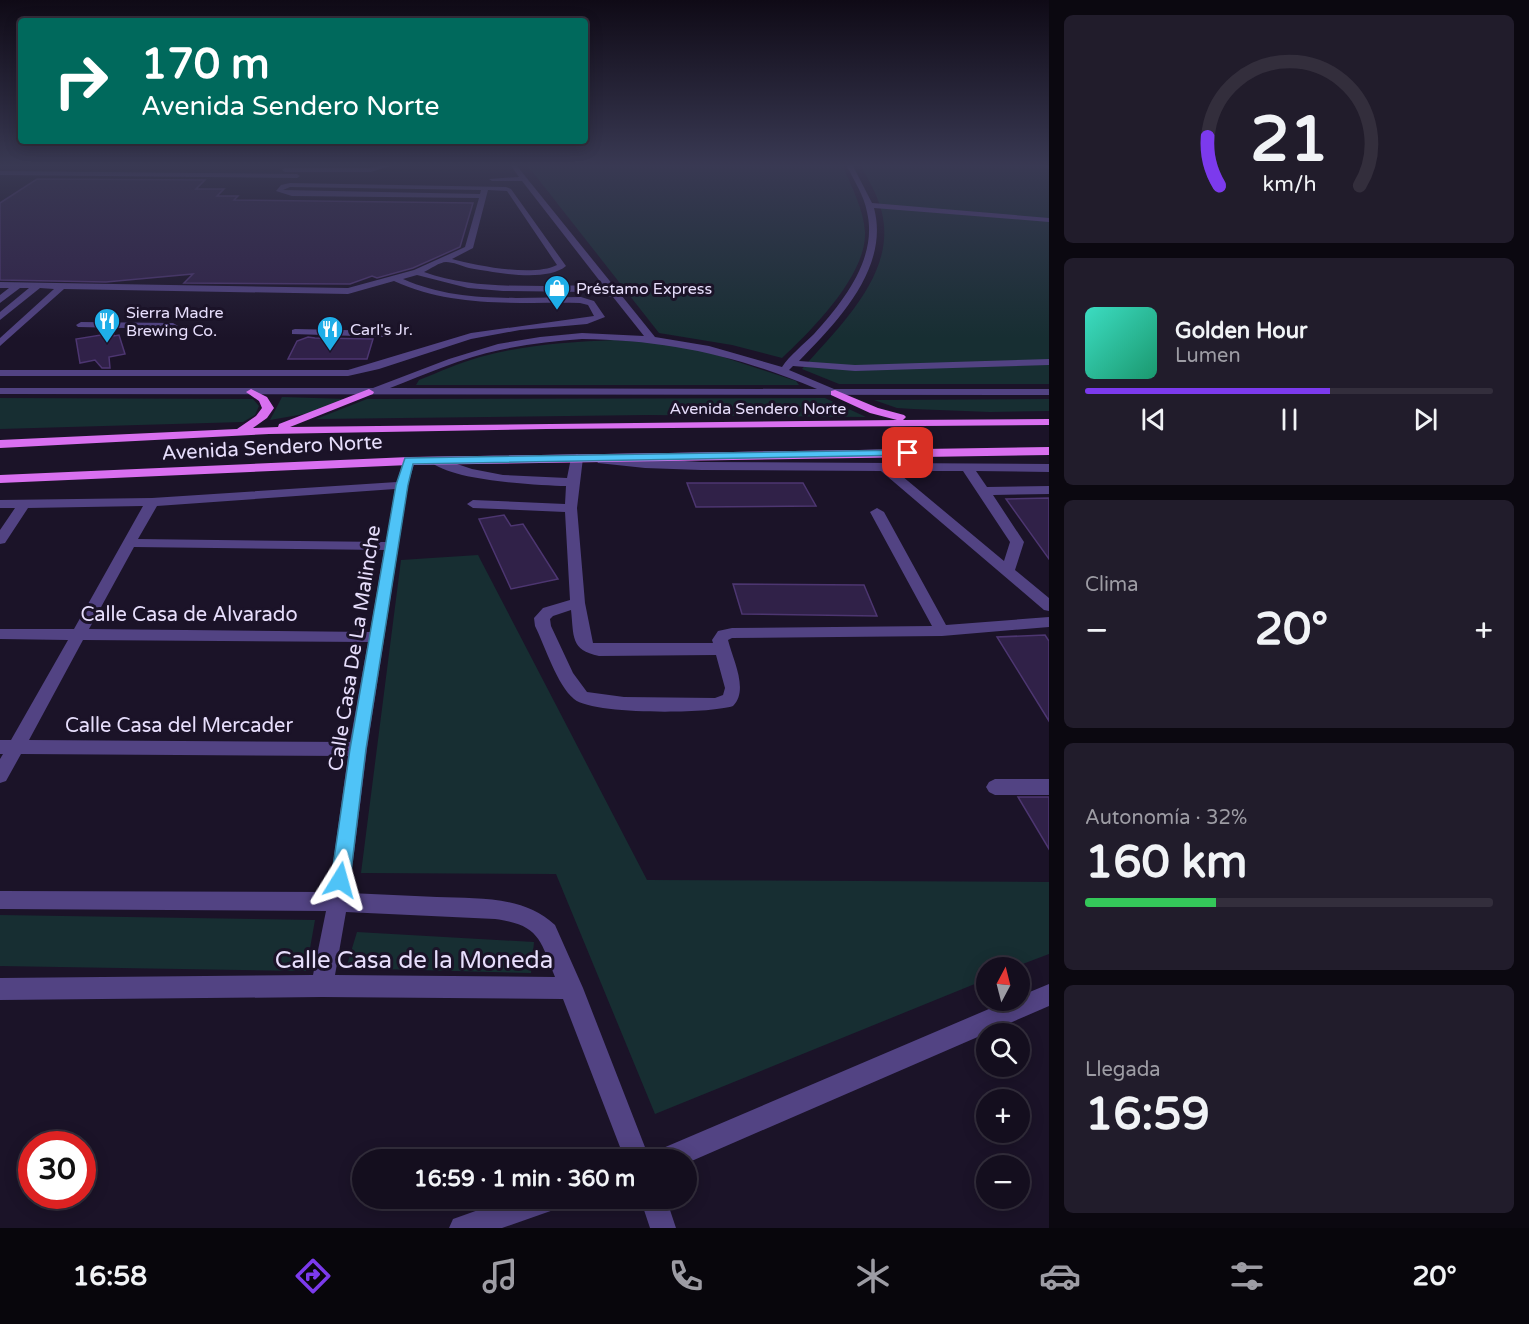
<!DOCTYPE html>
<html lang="es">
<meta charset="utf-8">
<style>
:root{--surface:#140e1e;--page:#211c2b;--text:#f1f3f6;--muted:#9d9ca4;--line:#332e3c;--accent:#7c3aed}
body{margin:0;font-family:"Varela Round",sans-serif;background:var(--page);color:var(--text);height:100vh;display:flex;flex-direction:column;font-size:22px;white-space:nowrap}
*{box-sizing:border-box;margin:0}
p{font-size:20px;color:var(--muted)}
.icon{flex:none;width:33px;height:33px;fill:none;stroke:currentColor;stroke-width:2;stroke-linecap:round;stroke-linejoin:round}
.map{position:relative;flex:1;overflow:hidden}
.details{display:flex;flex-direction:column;gap:15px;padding:15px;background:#0b0810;width:480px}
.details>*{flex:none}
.hud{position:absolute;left:18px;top:18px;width:570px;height:126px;border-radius:6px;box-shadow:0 3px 15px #0003,0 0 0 2px var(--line);background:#00695c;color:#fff;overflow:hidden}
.needle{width:39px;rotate:7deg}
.fabs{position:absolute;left:976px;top:957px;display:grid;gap:12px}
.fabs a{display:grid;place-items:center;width:54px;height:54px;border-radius:50%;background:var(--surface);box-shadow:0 3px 15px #0003,0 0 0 2px var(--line);font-size:30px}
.speed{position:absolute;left:18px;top:1131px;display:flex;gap:12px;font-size:30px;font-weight:700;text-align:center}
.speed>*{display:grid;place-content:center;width:78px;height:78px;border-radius:50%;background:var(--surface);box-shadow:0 3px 15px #0003,0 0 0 2px var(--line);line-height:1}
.speed .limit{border:9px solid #d22;background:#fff;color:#111}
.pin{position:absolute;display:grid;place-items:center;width:51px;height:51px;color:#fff;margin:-26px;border-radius:12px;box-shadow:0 3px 9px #0006}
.me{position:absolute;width:66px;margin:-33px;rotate:8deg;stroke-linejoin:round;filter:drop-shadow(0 0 4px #0008)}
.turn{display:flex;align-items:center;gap:21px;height:126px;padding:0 24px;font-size:27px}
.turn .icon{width:78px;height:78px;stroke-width:2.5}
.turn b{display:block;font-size:42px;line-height:51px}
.big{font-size:45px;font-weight:700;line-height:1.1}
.details .widget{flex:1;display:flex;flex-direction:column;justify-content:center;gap:9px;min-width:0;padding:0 21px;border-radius:9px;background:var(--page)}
.details .dial{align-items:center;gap:0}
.dial svg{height:156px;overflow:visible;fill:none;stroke:var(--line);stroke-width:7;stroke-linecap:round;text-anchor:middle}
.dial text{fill:var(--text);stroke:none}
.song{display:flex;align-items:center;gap:18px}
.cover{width:72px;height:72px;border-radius:9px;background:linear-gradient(135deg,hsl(170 70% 55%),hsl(160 70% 35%))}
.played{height:6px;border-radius:3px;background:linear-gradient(90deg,var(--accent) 60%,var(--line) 60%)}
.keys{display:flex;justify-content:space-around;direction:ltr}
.heat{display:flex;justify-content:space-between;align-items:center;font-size:33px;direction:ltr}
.charge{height:9px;border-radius:4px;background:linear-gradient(90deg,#34c759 32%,var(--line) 0)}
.trip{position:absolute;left:352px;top:1149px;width:345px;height:60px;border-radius:30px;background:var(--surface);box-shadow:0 3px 15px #0003,0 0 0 2px var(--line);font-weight:700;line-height:60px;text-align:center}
.tab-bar{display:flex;height:96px;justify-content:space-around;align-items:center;background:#08060c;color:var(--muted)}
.tab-bar .icon{width:42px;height:42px}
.tab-bar .selected{color:var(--accent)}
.tab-bar b{font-size:27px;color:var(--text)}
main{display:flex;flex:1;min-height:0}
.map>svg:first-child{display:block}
.green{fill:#172e32}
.building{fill:#302148;stroke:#4d3671;stroke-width:1.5}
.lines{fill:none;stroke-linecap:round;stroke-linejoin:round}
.minor{fill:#524383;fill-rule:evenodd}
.major{fill:#d970f0;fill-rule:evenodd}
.route{fill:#4fc3f7;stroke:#337fa1;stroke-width:1.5}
.labels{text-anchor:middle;stroke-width:6;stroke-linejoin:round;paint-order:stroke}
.far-poi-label{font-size:16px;fill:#e7defc;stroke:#1b1328;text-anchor:start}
.far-street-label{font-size:16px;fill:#e7defc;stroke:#1b1328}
.street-label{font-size:20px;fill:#e7defc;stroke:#1b1328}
.near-street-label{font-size:24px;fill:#e7defc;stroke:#1b1328}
</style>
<main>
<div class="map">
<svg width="1049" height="1228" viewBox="0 0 1049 1228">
<rect width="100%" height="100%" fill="#1b1328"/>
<path class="green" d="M 528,166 L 843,166 C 851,186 864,210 865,232 C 867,275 811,331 782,358 L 732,345 L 659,333 Z
M 861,166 L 1049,166 L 1049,384 L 839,384 L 802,369 C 840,325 903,269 879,203 C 875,190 867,178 861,166 Z
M 614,340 L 665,343 L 708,352 L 796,381 L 799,385 L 416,385 L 419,380 C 439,372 459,363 480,357 C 523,345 569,342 614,340 Z
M 282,397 L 346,399 L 310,413 L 270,420 Z
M 0,398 L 253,399 L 259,406 L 255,415 L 243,422 L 0,429 Z
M 825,398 L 866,417 L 647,415 L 316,419 L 367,399 Z
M 1049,399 L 1049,411 L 990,412 L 913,409 L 897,408 L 874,400 Z
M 478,555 L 647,880 L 1049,882 L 1049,954 L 1015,967 L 987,968 L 987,979 L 655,1114 L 556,874 L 361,873 L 401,560 Z
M 0,915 L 315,920 L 306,971 L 0,966 Z
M 357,932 L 534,942 L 531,973 L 346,968 Z"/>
<path class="building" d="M 37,179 L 205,180 L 196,189 L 224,189 L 217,196 L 238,196 L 234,200 L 473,203 L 460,247 L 413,268 L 377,278 L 372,276 L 350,284 L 184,283 L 193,274 L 106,282 L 0,280 L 0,203 Z
M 113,333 L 114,336 L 119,335 L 125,354 L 109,357 L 110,368 L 102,368 L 95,360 L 80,363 L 76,339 Z
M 308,337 L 315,338 L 373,339 L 367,359 L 288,359 L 297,341 Z
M 687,483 L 803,483 L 816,506 L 696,507 Z
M 1049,498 L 1049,559 L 1006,499 Z
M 504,515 L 511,526 L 523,524 L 558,579 L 511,589 L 479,519 Z
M 733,584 L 864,585 L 877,616 L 742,614 Z
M 1045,635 L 1049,641 L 1049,721 L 997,637 Z
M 1018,797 L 1049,797 L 1049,849 Z"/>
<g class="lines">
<path class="minor" d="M 380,166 L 390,166 L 371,172 L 285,172 L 282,170 L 285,168 L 371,168 Z
M 511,166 L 517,166 L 655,337 L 709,346 L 782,367 C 790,355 803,345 814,334 C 843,302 878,258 867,212 C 864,195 854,181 847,166 L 853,166 L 872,203 L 1049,218 L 1049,222 L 874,208 C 890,268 837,322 799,361 L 855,365 L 1049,359 L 1049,365 L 855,371 L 793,366 L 789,370 L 834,389 L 1049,389 L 1049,395 L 0,394 L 0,388 L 373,388 L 449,359 L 498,344 L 540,337 L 582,333 L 644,336 L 613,297 L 587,292 L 503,291 L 468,288 L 417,275 L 403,279 C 459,304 521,297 581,297 L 594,301 L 605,317 L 587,324 L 520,330 L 471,339 L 379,369 L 348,376 L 0,376 L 0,370 L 348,370 L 471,333 L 594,316 L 588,305 L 580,303 C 517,302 453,308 394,281 L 348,294 L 64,289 L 0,346 L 0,338 L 54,289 L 40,288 L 0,320 L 0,312 L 29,288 L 20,288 L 0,303 L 0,295 L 9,288 L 0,288 L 0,282 L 348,288 L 414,270 L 465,247 L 479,198 L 292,196 L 276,191 L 281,185 L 290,183 L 506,187 L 511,189 L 566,266 C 546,283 493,272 469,268 C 462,266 453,262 446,262 C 440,262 430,269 424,272 C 463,286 504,286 545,286 C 566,286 587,284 606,289 L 522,181 L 492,181 L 489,179 L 519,177 ZM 290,187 L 481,190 L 480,194 L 283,190 ZM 488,190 L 507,191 L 557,265 C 534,277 478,266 452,259 L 473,248 ZM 582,339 C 667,340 739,356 817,389 L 390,388 C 426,374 462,358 500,350 C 527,344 555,341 582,339 Z
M 1045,166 L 1049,166 L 1049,169 L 1047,168 Z
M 0,171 L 297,174 L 300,176 L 297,178 L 0,175 Z
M 81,322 L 173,323 L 178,326 L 173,329 L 78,327 L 76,325 Z
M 295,329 L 389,331 L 394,334 L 389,337 L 292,334 L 292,330 Z
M 577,454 L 583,458 L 577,508 L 585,603 L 593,643 L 713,643 L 712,640 L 718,631 L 732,628 L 932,626 L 870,512 L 877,508 L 884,512 L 946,625 L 1049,617 L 1049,627 L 942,636 L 732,638 L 728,640 C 733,660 749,690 733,706 C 709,714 593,715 574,699 C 557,685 545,646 535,626 L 534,618 L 543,608 L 570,600 L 565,512 L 473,508 L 467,504 L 473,500 L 565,504 L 566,486 C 537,485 450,481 430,461 L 436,457 L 472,469 L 503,475 L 567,478 L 571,458 ZM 571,610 C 574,636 570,650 599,656 L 716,655 L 725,688 L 723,695 L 715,698 L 624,697 L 587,692 L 573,673 L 551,626 L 550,619 L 553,616 Z
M 602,456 L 701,462 L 1049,464 L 1049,472 L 976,471 L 987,487 L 1049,486 L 1049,494 L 993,495 L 1024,542 L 1015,570 L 1049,598 L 1049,611 L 1044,610 L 881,471 L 701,470 L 645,468 L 598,463 L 596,460 ZM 896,471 L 963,471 L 1010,542 L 1004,561 Z
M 409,457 L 415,461 L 408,485 L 367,749 L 349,893 C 379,894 408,896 437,897 C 478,899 523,895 555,925 L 583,988 L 650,1160 L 625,1160 L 563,999 L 322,997 L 0,1000 L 0,978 L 313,975 L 326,911 L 0,909 L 0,891 L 329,892 L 348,756 L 21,754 L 6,781 L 0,783 L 0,759 L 3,754 L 0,754 L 0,740 L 11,740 L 68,640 L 0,639 L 0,629 L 74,629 L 143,506 L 28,508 L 5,543 L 0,544 L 0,530 L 15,508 L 0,508 L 0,500 L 152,498 L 397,482 L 403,461 ZM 395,489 L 386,542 L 138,539 L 157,506 ZM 134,547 L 384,550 L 370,632 L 89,629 ZM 83,640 L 368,642 L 350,742 L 29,740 ZM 346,912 L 495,919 C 539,925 540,939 555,977 L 335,975 Z
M 995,779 L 1049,779 L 1049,795 L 995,795 L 989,792 L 986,787 L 989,782 Z
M 1049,984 L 1049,1006 L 687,1163 L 687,1160 L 653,1160 L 656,1151 L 1010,1000 L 1020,1000 L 1020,996 Z
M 512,1198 L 566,1198 L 562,1207 L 502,1228 L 449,1228 L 453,1219 Z
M 640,1198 L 666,1198 L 676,1228 L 650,1228 Z"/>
<path class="major" d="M 251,389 L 267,397 L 274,408 L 267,418 L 253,428 L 278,427 L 279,424 L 369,389 L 374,392 L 373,394 L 290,427 L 897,420 L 870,413 L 831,395 L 831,391 L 835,390 L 878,408 L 904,415 L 906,417 L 903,420 L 1049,419 L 1049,425 L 546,429 L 269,434 L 0,448 L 0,440 L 237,429 L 256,416 L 262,408 L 259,401 L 246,392 Z
M 1049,447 L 1049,455 L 409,465 L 0,483 L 0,475 L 409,457 Z"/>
</g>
<linearGradient id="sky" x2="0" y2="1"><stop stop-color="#0f0a16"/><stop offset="0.49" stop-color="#393953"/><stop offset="1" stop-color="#393953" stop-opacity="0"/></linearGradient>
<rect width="1049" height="338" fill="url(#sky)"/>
<path class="route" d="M 908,450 L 911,451 L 911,455 L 413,464 L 408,485 L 366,749 L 350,880 L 347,886 L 340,889 L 334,886 L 331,880 L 350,749 L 396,485 L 405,458 Z"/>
<defs>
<g id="shop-pin" transform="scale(1.35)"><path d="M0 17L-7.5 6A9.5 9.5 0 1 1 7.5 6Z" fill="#1eaee8" stroke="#1b1328"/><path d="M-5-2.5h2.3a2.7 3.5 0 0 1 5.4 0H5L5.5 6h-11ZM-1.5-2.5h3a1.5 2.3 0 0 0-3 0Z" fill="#fff"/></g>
<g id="restaurant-pin" transform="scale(1.35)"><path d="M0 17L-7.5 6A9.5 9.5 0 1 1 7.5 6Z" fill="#1eaee8" stroke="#1b1328"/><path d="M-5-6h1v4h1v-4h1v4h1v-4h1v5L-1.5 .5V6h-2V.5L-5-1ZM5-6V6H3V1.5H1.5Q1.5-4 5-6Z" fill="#fff"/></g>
</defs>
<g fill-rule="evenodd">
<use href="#shop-pin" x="557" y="288"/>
<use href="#restaurant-pin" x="107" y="321"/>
<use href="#restaurant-pin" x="330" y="329"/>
</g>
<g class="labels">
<g class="far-poi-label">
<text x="576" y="294">Préstamo Express</text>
<text x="126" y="318">Sierra Madre<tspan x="126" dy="18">Brewing Co.</tspan></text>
<text x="350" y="335">Carl's Jr.</text>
</g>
<g class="far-street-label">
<text x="758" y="414">Avenida Sendero Norte</text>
</g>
<g class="street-label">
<text transform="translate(272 447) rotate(-3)" y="7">Avenida Sendero Norte</text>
<text x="189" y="621">Calle Casa de Alvarado</text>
<text transform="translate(354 648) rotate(-81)" y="7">Calle Casa De La Malinche</text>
<text x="179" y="732">Calle Casa del Mercader</text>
</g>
<g class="near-street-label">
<text x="414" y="968">Calle Casa de la Moneda</text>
</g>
</g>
</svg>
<div class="fabs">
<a><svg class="needle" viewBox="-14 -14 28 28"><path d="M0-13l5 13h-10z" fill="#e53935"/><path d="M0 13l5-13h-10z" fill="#9d9ca4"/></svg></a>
<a><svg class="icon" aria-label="search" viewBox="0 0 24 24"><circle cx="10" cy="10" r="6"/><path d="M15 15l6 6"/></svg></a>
<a>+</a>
<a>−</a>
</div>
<div class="speed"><div class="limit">30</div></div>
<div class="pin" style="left:908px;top:453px;background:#d93025"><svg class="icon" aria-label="arrive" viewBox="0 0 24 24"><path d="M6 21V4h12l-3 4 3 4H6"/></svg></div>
<svg class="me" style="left:340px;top:880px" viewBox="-20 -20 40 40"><path d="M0-17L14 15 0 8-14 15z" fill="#4fc3f7" stroke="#fff" stroke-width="4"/></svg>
<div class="trip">16:59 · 1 min · 360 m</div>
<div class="hud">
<div class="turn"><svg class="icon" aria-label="right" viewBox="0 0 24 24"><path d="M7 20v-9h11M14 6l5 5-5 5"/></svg><div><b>170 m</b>Avenida Sendero Norte</div></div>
</div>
</div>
<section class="details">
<div class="widget dial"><svg viewBox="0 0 100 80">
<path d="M14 69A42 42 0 1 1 86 69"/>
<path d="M14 69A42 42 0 0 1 8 44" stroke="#7c3aed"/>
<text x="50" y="56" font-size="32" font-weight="700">21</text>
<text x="50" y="72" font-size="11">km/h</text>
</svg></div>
<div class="widget">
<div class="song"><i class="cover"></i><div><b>Golden Hour</b><p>Lumen</p></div></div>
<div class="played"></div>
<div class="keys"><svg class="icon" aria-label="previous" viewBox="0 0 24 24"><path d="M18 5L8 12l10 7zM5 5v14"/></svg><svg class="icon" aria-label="pause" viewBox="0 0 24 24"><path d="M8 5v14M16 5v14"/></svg><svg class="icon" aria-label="next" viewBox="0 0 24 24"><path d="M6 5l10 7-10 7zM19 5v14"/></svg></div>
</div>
<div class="widget"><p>Clima</p>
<div class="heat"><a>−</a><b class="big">20°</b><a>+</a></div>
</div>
<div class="widget"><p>Autonomía · 32%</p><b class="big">160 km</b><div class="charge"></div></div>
<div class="widget"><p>Llegada</p><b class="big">16:59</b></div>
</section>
</main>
<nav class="tab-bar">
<b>16:58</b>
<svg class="icon selected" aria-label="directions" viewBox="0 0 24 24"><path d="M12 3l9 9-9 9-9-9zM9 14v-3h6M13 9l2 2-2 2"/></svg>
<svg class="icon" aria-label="music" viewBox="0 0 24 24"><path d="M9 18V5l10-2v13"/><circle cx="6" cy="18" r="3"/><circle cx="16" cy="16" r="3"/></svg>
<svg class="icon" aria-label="phone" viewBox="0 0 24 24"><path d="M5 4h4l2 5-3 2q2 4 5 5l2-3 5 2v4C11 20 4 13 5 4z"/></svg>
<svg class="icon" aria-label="climate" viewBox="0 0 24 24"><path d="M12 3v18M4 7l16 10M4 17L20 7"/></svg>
<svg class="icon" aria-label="car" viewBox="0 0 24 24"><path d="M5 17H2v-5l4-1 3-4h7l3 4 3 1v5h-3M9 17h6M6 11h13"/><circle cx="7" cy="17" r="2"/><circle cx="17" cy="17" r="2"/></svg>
<svg class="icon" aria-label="filters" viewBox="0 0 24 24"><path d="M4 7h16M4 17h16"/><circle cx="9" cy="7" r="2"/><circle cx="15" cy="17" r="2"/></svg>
<b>20°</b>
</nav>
